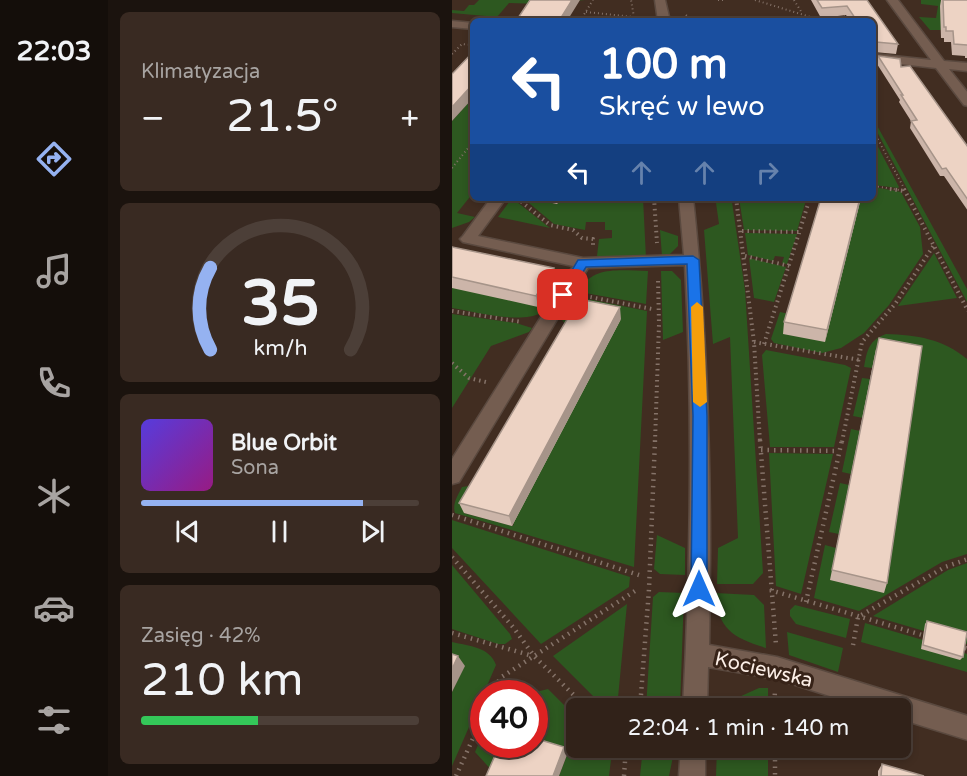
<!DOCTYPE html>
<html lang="pl">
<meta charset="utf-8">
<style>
:root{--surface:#312219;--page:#392a22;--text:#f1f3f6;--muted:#a8a4a2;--line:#4c3f38;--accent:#95b2f1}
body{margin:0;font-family:"Varela Round",sans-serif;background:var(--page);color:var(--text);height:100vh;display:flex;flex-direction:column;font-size:22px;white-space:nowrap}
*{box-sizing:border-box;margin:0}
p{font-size:20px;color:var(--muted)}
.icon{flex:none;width:33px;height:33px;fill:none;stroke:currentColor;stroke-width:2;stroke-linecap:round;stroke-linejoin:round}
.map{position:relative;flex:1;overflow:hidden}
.details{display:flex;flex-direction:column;gap:12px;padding:12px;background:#1b130e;width:344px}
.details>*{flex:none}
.guide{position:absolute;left:18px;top:18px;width:406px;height:183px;border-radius:9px;box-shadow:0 3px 9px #0003,0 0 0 2px var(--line);background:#1a4fa0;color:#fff;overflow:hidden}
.speed{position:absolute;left:18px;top:680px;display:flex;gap:12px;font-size:30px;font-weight:700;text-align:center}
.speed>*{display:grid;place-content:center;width:78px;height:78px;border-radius:50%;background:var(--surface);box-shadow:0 3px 9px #0003,0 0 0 2px var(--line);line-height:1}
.speed .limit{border:9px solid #d22;background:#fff;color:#111}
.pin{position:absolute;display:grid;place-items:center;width:51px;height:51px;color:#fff;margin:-26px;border-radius:12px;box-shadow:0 3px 9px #0006}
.me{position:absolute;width:66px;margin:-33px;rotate:0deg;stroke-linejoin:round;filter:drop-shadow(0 0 4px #0008)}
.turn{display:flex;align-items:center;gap:21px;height:126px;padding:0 30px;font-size:27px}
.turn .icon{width:78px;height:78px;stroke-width:2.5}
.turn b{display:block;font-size:42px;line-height:51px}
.lanes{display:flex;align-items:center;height:57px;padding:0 30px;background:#0003;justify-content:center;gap:30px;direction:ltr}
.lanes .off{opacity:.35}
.big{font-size:45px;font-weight:600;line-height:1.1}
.details .widget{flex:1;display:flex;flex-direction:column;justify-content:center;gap:9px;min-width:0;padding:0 21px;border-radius:9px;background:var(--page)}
.details .dial{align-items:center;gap:0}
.dial svg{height:156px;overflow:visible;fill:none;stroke:var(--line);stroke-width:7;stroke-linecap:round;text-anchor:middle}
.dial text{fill:var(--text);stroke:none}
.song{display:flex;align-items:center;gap:18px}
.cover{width:72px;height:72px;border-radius:9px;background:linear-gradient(135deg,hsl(250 70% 55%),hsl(310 70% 35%))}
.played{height:6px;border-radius:3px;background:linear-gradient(90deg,var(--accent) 80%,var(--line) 80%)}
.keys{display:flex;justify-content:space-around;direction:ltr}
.heat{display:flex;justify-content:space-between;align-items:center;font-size:33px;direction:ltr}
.charge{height:9px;border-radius:4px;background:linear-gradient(90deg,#34c759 42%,var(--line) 0)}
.trip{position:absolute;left:114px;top:698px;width:345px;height:60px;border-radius:9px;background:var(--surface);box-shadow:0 3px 9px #0003,0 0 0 2px var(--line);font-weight:600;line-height:60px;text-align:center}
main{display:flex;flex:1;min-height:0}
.tabs{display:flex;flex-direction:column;width:108px;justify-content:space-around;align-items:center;background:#140e0a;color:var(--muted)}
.tabs .icon{width:42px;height:42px}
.tabs .active{color:var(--accent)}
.tabs b{font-size:27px;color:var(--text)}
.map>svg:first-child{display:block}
.green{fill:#2d5820}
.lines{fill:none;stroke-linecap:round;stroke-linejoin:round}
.minor-casing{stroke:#5a493f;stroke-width:3}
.path-far2{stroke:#857369;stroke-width:2;stroke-dasharray:1 3;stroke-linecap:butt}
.path-far1{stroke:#857369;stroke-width:4;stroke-dasharray:1.5 4;stroke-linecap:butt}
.path{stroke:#857369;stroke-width:4.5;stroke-dasharray:1.5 5;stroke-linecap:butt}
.minor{fill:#745d50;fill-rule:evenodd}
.wall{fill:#ccb5a9}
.shaded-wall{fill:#a69489}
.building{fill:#edd3c4;stroke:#a69489;stroke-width:1.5}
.route{fill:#1a73e8;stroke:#114b97;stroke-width:1.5}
.slow{fill:#f59e0b}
.labels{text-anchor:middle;stroke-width:6;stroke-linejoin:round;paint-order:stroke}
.near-street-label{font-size:20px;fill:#fcefe7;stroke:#372318}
</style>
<main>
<nav class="tabs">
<b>22:03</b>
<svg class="icon active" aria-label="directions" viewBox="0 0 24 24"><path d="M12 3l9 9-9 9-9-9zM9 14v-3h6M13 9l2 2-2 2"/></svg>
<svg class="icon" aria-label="music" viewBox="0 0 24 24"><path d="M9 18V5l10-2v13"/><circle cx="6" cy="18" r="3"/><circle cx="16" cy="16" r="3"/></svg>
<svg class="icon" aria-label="phone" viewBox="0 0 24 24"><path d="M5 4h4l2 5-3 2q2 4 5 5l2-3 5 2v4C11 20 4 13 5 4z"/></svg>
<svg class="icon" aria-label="climate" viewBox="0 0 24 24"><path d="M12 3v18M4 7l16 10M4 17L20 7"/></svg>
<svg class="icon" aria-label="car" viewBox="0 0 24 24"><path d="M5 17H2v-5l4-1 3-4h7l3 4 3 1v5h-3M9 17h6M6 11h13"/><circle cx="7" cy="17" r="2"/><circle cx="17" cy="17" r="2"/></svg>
<svg class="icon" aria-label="filters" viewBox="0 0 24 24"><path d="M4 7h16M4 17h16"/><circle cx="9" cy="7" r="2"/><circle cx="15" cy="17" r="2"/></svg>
</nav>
<section class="details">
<div class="widget"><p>Klimatyzacja</p>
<div class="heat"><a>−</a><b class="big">21.5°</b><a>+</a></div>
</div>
<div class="widget dial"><svg viewBox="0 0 100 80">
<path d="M14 69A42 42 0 1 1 86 69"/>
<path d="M14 69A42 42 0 0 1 14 27" stroke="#95b2f1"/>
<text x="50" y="56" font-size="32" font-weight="700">35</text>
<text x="50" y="72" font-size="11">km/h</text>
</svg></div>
<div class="widget">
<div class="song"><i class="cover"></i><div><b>Blue Orbit</b><p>Sona</p></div></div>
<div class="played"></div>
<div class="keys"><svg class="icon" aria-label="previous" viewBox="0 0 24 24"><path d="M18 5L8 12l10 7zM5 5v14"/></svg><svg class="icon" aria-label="pause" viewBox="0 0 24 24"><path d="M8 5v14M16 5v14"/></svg><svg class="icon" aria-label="next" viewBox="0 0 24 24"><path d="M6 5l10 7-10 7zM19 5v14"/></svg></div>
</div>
<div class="widget"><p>Zasięg · 42%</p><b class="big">210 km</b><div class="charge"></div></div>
</section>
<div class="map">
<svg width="516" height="776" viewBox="0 0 516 776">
<rect width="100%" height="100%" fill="#412d21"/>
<path class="green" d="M 27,0 L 133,0 L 89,4 L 57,3 L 45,17 L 0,13 L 0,10 L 12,11 L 17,5 L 22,5 Z
M 469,0 L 512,0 L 499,30 L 478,30 L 467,17 L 484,18 L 486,6 L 469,4 Z
M 21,90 L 21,193 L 5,213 L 23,217 L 17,222 L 0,228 L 0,121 L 19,100 Z
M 422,120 L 515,289 L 515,302 L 422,126 Z
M 422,139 L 447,187 L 446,188 L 422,185 Z
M 422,187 L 449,192 L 468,227 L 471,254 L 437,305 L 412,333 L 389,348 L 370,353 L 322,343 L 319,339 L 328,312 L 337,314 L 409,198 L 422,198 Z
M 60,198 L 98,228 L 46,217 Z
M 71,198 L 105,204 L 109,198 L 191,198 L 194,258 L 148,258 L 145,256 L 147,239 L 160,238 L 160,230 L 153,230 L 153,222 L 134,222 L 133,230 L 102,224 Z
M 287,198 L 320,201 L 322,198 L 354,200 L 345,231 L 292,230 Z
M 280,202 L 293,290 L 311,573 L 301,584 L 265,584 L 266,548 L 286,538 L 278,337 L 261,344 L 252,230 L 267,224 L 264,203 Z
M 208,230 L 226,236 L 226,246 L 218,254 L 210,256 Z
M 293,233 L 345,234 L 335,264 L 330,263 L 332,257 L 323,256 L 321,261 L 296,255 Z
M 482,253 L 505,298 L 446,306 Z
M 297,258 L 334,267 L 322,302 L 302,298 Z
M 90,266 L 115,271 L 89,313 C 68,324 24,312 0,308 L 0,288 Z
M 196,271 L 194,304 L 133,293 L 130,288 C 141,265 173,271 196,271 Z
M 209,271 L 220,271 L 229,280 L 231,332 L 211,340 Z
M 131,298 L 195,311 L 182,567 L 3,513 C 0,504 6,495 10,487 L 23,485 L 12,513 L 61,526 L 113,324 L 110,320 L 122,301 Z
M 0,314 L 64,323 L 80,328 L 77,332 L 39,346 L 0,408 Z
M 434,334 C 465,335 491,339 515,359 L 515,554 L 490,562 L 407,611 L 362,598 L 373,545 L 384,548 L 425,350 L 420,368 L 412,367 C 415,350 417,340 434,334 Z
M 314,350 L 393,365 L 399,368 L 382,447 L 318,447 L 310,355 Z
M 410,378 L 418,379 L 411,418 L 401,416 Z
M 399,429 L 408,431 L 399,474 L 390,472 Z
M 317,453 L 381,454 L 349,594 L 324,586 Z
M 388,483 L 397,485 L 387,534 L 377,532 Z
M 0,520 L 178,577 L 177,587 L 89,644 L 0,548 Z
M 205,535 L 233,548 L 233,575 L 208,574 L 202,569 Z
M 515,563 L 515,644 L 474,625 L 472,631 L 421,616 L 496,570 Z
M 0,565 L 58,634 L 60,639 L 53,644 L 46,644 L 0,629 Z
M 207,592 L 232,593 L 228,708 L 194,708 L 201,597 Z
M 263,593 L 302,595 L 312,605 L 314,648 C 282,638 266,630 263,593 Z
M 175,604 L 165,708 L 153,708 L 101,656 Z
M 343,605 L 398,619 L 394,638 L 344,624 L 338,616 L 338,610 Z
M 413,623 L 471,640 L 508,660 L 510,652 L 515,654 L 515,672 L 409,642 Z
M 335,632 L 391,648 L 386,672 L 337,655 Z
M 0,642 C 17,646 38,647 44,665 L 0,766 L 0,692 L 12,667 L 0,662 Z
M 307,688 L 316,688 L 316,708 L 276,708 L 287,697 Z
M 96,689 L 124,717 L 124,747 L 156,747 L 160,752 L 157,776 L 107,776 L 115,755 L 82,744 L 82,693 L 80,693 Z
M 31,733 L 32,744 L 55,744 L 43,774 L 23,752 Z
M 191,747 L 223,747 L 217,776 L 188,776 Z
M 265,747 L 316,747 L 316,776 L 264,776 Z"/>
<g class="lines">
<g class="minor-casing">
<path id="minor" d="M 203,0 L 213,0 L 218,21 L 206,21 Z
M 435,0 L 446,0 L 492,61 L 516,63 L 516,71 L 497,69 L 516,93 L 516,106 L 512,105 L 484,68 L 422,61 L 422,54 L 479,60 Z
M 0,21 L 21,23 L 21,29 L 0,27 Z
M 39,198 L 54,198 L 26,236 L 131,258 L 232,255 L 227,198 L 241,198 C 257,346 260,495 257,645 L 325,657 L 516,716 L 516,740 L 448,719 L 448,708 L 415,708 L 325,679 L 256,667 L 255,708 L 231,708 C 239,560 241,413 233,265 L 136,268 L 7,482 L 0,484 L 0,459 L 121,266 L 11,242 L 8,239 L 11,236 Z
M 229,747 L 253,747 L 253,776 L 227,776 Z"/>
</g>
<path class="path-far2" d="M 266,0 L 272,0
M 303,0 L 365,19 L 399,16
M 342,0 L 350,13
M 134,12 L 182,17 L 179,0
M 234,15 L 240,21
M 128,21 L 141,0
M 0,54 L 10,44 L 21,45
M 422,132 L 453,190
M 0,168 L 21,142
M 422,186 L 447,190"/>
<path class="path-far1" d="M 438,189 L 452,191
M 452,189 L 516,311
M 65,198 L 98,225 L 121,230 L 130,238 L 141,239 L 141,245
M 202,198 L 205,243
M 284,198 L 302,342 L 308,442
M 290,231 L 349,232
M 293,256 L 338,266
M 133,296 L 200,309
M 0,311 L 70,322
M 302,342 L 408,360
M 312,344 L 358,198
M 0,363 L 17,378 L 34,382
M 203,442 L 207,324 L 206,280
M 390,442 L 410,342 L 443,304 L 482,245"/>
<path class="path" d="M 308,440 L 324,645
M 309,450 L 387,451
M 0,515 L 187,575
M 0,557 L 61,627 L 82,656 L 135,708
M 318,590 L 470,635
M 354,602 L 390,440
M 0,633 L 81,656
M 401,645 L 406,617 L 493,567 L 516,559
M 513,648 L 516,649
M 41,693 L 48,678 L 186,589
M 188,708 L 197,589 L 203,440
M 322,708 L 323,691
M 323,747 L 323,776
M 4,776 L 32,714
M 172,776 L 174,747"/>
<use href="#minor" class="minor"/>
</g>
<path class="wall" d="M 359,0 L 415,0 L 446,44 L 444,54 L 422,52 L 422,21 L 398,21 L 394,15 L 369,18 Z
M 489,0 L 516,0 L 516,58 L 513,58 L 513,56 L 500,55 L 499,42 L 492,42 L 492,38 L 489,38 L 488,6 Z
M 426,56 L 449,67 L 516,147 L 516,211 L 492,176 L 488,176 L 458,128 L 459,121 L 447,102 L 448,100 L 425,64 Z
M 76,198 L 109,198 L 105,204 Z
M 409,198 L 373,342 L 331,334 L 332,322 Z
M 0,247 L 102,268 L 104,280 L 86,307 L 0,288 Z
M 169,319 L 60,526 L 12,513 L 7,503 Z
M 424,349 L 435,583 L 432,593 L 378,580 Z
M 475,621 L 511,657 L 508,660 L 469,649 L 473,624 Z
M 430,764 L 472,776 L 426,776 L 426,771 Z"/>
<path class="shaded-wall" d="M 120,0 L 128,0 L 115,21 L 107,21 Z
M 21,84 L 21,98 L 0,121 L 0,107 Z
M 104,198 L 109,198 L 105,204 Z
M 408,198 L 409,198 L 373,342 L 375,330 Z
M 102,268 L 104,280 L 86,307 L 84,296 Z
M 168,307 L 169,319 L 60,526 L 57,516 Z
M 6,656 L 13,666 L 0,692 L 0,669 Z
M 112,747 L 115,755 L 107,776 L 101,776 Z"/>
<path class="building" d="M 78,0 L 120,0 L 107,21 L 64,21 Z
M 365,0 L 415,0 L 446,44 L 424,42 L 422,46 L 422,21 L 405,21 L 395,6 L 370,8 Z
M 491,0 L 516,0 L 516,45 L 502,44 L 501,31 L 494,31 L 494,27 L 492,27 Z
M 21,52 L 21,84 L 0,107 L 0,74 Z
M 426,56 L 448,59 L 449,67 L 458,66 L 516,147 L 516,200 L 494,168 L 490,169 L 459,121 L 465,120 L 449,95 L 451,95 Z
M 369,198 L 408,198 L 375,330 L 332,322 Z
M 0,247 L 102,268 L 84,296 L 0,277 Z
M 127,299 L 168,307 L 57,516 L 7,503 Z
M 427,338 L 470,346 L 435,583 L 380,570 Z
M 475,621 L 515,632 L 511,657 L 471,645 Z
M 0,654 L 6,656 L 0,669 Z
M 82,738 L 112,747 L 101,776 L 34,776 L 48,744 L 82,744 Z
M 430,764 L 472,776 L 429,776 Z"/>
<path class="route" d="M 241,256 L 247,260 L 255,416 L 255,589 L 253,594 L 247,596 L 241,594 L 239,589 L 241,416 L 235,264 L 134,267 L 115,298 L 111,299 L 105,295 L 126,260 Z"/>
<path class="slow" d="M 245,302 L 251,307 L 255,402 L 248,407 L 241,402 L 239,307 Z"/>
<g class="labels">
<g class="near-street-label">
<text transform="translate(312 669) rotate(13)" y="7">Kociewska</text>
</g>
</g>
</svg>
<div class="speed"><div class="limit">40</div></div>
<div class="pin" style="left:111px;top:295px;background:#d93025"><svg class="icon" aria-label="arrive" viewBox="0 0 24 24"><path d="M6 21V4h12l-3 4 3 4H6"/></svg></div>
<svg class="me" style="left:247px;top:589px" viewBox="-20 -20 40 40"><path d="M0-17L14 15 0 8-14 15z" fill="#1a73e8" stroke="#fff" stroke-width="4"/></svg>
<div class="trip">22:04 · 1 min · 140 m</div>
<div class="guide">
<div class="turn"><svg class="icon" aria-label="left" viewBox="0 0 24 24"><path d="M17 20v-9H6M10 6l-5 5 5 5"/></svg><div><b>100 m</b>Skręć w lewo</div></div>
<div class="lanes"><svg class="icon" aria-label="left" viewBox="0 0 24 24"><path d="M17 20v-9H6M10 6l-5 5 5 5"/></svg><svg class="icon off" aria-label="ahead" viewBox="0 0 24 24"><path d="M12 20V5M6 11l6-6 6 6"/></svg><svg class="icon off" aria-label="ahead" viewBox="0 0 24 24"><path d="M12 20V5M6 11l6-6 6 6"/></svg><svg class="icon off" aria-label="right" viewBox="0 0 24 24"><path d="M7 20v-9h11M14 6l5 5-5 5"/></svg></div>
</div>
</div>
</main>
